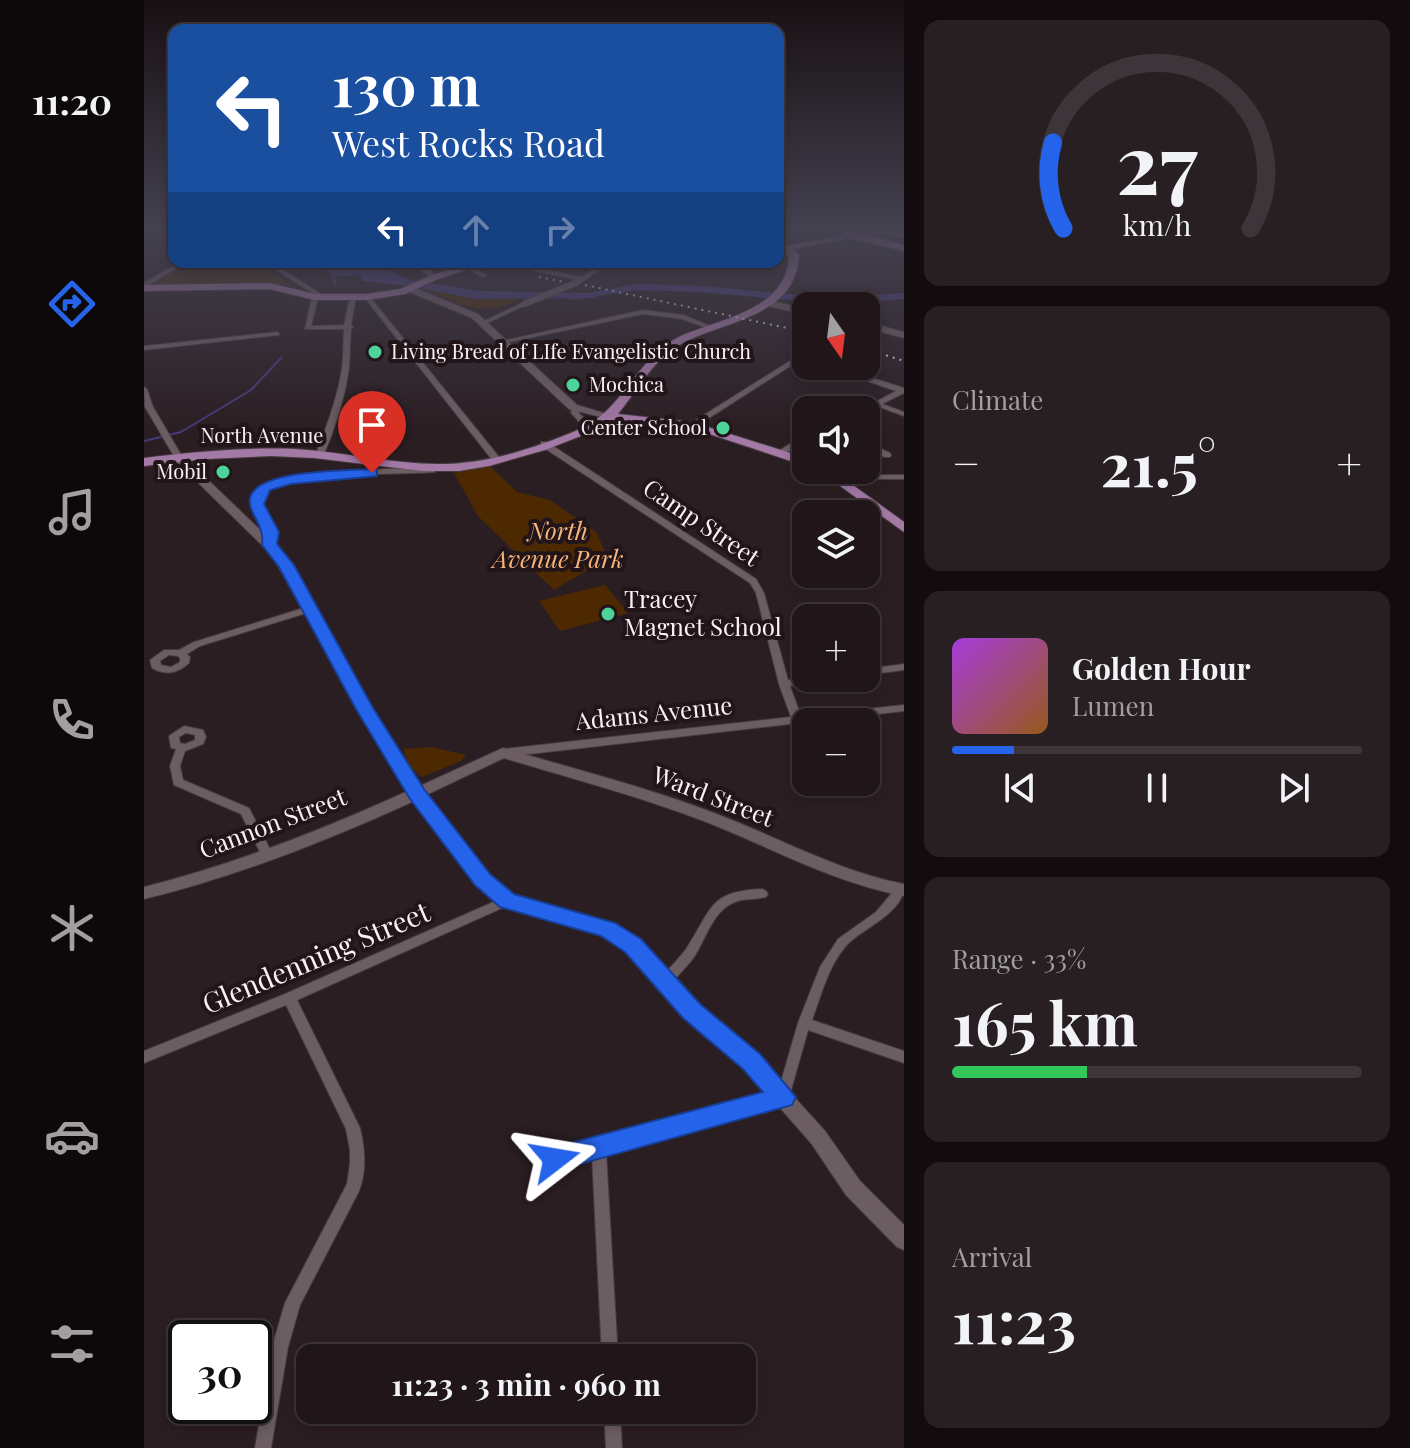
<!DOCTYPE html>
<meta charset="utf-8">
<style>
:root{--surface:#20161a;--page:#281f23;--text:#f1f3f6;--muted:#a29fa2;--line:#3d3539;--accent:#2563eb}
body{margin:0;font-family:"Playfair Display",serif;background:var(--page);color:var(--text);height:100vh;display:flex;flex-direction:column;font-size:30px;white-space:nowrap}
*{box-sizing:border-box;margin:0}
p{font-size:26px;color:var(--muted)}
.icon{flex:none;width:44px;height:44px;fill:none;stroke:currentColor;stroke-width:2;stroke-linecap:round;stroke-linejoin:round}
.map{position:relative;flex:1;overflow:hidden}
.details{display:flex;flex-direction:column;gap:20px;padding:20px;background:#120c0e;width:506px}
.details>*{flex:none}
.top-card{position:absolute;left:24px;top:24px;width:616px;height:244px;border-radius:16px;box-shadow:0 4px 12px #0003,0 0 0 2px var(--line);background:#1a4fa0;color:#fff;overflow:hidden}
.needle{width:52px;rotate:166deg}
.fabs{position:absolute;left:648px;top:292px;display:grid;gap:16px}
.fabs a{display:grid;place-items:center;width:88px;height:88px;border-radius:16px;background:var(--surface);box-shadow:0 4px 12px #0003,0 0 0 2px var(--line);font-size:40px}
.speed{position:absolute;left:24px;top:1320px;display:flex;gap:16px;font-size:40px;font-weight:700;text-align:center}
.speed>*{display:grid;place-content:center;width:104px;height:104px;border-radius:50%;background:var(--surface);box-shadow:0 4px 12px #0003,0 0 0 2px var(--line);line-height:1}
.speed .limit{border:4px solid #111;border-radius:12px;background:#fff;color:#111}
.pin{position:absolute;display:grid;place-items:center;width:68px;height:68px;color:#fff;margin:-82px -34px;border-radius:50% 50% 50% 0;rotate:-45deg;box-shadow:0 0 8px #0007}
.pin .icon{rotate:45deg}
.me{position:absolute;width:88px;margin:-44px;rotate:76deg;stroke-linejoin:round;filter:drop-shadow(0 0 6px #0008)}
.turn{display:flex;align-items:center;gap:28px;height:168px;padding:0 32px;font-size:36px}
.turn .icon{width:104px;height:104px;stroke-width:2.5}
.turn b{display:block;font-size:56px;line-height:68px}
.lanes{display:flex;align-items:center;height:76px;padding:0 32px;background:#0003;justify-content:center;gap:40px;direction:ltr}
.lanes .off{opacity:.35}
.big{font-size:60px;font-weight:700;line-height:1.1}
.details .tile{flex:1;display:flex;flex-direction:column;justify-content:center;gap:12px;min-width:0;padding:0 28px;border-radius:16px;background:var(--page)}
.details .dial{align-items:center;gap:0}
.dial svg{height:208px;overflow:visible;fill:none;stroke:var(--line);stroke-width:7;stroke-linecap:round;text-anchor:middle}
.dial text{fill:var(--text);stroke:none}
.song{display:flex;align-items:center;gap:24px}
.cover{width:96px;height:96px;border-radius:12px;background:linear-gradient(135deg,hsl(280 70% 55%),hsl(30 70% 35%))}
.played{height:8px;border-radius:4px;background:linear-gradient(90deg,var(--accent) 15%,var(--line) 15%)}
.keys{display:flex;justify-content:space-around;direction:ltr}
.heat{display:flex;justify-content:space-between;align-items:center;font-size:44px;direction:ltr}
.charge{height:12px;border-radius:6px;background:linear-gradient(90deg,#34c759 33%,var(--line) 0)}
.trip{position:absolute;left:152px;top:1344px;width:460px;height:80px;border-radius:16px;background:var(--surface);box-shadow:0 4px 12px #0003,0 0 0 2px var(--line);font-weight:700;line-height:80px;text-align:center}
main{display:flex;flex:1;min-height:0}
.menu{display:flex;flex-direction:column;width:144px;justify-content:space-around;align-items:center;background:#0d090a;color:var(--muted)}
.menu .icon{width:56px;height:56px}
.menu .selected{color:var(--accent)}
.menu b{font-size:36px;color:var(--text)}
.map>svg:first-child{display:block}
.green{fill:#4d2902}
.water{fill:#463b7d}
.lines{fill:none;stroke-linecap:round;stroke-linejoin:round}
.stream{stroke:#463b7d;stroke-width:2}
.river{fill:#463b7d;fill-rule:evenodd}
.street-casing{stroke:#463b3f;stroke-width:2}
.secondary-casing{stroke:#463b3f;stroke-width:2}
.primary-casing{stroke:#463b3f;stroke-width:2}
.highway-casing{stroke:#463b3f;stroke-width:2}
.street{fill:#6c5d63;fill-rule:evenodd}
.secondary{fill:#6c5d63;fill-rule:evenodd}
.primary{fill:#a379a6;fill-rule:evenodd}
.highway{fill:#c88cd3;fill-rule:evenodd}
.rail{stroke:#d8ced2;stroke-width:2;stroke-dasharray:2 5;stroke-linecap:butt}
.street-bridge-casing{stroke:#463b3f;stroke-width:7;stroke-linecap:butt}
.highway-bridge-casing{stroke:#463b3f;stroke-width:12;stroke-linecap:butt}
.street-bridge{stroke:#6c5d63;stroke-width:6}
.highway-bridge{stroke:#c88cd3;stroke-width:11}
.route{fill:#2563eb;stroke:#184099;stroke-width:2}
.poi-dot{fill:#4dd39a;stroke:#211519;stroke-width:3}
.labels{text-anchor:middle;stroke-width:8;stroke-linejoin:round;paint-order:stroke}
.far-poi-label{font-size:20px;fill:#faf1f4;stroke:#211519;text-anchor:start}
.far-street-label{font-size:20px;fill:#faf1f4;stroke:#211519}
.street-label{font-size:24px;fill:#faf1f4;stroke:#211519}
.park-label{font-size:24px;font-style:italic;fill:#f9b579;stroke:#211519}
.poi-label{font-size:24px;fill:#faf1f4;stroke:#211519;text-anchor:start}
.near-street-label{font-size:28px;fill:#faf1f4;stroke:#211519}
</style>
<main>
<nav class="menu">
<b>11:20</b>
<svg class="icon selected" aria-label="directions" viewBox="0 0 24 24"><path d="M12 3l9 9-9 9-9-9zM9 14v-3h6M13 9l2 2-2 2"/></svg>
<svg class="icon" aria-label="music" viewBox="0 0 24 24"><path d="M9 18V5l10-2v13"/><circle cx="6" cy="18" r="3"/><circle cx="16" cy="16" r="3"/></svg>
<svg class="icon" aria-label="phone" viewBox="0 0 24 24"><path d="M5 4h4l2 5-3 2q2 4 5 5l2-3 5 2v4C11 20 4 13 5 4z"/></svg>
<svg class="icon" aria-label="climate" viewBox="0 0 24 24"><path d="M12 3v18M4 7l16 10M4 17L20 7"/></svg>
<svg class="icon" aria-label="car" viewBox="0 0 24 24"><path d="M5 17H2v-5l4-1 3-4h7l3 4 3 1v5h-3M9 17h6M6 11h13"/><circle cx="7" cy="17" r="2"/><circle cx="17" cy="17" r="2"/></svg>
<svg class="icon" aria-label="filters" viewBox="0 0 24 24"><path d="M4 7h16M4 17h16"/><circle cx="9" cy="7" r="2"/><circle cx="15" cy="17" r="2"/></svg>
</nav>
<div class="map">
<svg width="760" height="1448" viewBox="0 0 760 1448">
<rect width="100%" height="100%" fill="#2b1e23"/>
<path class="green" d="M 46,262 L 106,262 L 155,288 L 138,284 L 10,284 Z
M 279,288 L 327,299 L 378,299 C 334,317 320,307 279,288 Z
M 346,466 L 373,492 L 406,500 L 452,532 L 464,558 L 410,590 L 334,516 L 310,473 Z
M 461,585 L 484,613 L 416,631 L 395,601 Z
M 288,747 L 322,755 L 317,761 L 278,777 L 266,767 L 259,749 Z"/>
<path class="water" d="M 172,262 L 227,262 L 266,280 L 337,291 L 444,293 L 454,298 L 331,299 L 272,287 L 219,281 L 216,275 L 189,277 Z"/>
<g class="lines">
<path class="stream" d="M 189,277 L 192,286
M 0,441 L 37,432 L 107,390 L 137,358"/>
<path class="river" d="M 493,284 L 557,286 L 688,298 L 760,293 L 760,299 L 688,304 L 557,292 L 493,290 L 427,300 L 422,297 Z"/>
<g class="street-casing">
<path id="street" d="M 634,235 L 645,248 L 645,250 L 641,250 L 634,241 Z
M 36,262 L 43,262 L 0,288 L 0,283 Z
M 120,262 L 127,262 L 177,294 L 177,296 L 174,298 L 167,326 L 200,325 L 206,297 L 209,295 L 212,297 L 207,325 L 209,327 L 207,329 C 206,342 206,355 205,368 C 201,397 191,429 179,456 L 176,456 L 172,454 C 182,428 192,402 197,374 C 200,359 199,344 200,329 L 161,329 L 168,297 L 171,295 Z
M 349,262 L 361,262 L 438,277 L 461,262 L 468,262 L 436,283 L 433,281 L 434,280 Z
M 325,265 L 342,275 L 343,276 L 338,277 L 323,268 L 322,267 Z
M 221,296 L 225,296 L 355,457 L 355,461 L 349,461 L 221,298 Z
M 380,302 L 383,304 L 382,305 L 341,324 L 336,323 Z
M 499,310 L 539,315 L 571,328 L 566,329 L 538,319 L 499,314 L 361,343 L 358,341 Z
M 133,332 L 135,333 L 135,335 L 0,350 L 0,346 Z
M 662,351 L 662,356 L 551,427 L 544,425 Z
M 680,366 L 690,366 L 760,388 L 760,393 L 738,404 L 760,412 L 760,416 L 733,406 L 722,412 L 722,410 L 717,410 L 752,391 Z
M 0,387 L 3,389 L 9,407 L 39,458 L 38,460 L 35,460 L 31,458 L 1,407 Z
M 428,407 L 434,407 L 435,413 L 447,426 L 444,433 L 437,431 L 439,426 L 427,413 Z
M 659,436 L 662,436 L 662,441 L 638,455 L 632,455 L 631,453 Z
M 397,442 L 403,442 L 612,579 L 620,593 L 644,680 L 662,678 L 689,678 L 684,681 L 646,686 L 657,716 L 760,705 L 760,711 L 359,757 L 355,756 L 354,753 L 359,749 L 647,717 L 635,684 L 612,593 L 606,583 L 397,446 Z
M 722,442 L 746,453 L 747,455 L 746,457 L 740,457 L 722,447 Z
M 288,468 L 291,468 L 291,472 C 264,475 122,470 117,500 C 114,517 135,526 128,547 L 122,547 L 121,545 C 124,526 106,514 110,498 C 117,467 259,469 288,468 Z
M 690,475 L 760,475 L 760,479 L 690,479 Z
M 166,606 L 170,609 L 169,611 L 56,646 L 43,654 L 46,657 L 45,663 C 34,673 21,676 8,668 L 6,660 L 20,650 L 35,650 L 50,642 ZM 25,655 L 34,656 L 36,658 L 36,662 L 27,667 L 17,665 L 16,661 Z
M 760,664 L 760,670 L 722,675 L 722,669 Z
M 40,726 L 59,730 L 62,737 L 59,744 L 41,751 L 36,766 L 39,780 L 105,808 L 129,855 L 127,858 L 123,859 L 119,858 L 97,814 L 30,785 L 26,766 L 32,749 L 27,748 L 25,736 ZM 42,733 L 51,735 L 51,740 L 41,744 L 36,743 L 35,737 Z
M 757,885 L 760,886 C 760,914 716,929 701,947 C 684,967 677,996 668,1020 L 760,1051 L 760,1063 L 664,1030 L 644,1101 L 462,1152 L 474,1358 L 458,1358 L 448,1155 L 411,1166 L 406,1164 L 404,1159 L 406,1154 L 634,1092 L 654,1023 L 676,967 L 694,939 L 732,912 L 753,887 Z
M 618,889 L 622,891 L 624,894 L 622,897 C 612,900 601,898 591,902 C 569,910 562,939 550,957 C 543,967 533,976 525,986 L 521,987 L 517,986 L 515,982 L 517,978 C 525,968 535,959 542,949 C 568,910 564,891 618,889 Z
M 363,896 L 367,898 L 369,901 L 367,904 L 153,1000 L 216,1128 C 221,1149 223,1170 215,1191 L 156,1305 L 144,1347 L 127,1448 L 111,1448 L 128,1347 L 141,1303 L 203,1184 L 206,1164 L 206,1150 L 202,1129 L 142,1005 L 0,1063 L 0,1051 L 141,994 Z
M 460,1410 L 476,1410 L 478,1448 L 462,1448 Z"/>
</g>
<g class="secondary-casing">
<path id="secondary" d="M 266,262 L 275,262 L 295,277 L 288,279 Z
M 263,287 L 269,287 L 334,314 L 433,405 L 470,416 L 465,419 L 425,409 L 328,318 L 263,291 Z
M 624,300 L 662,309 L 662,315 L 621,305 L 621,301 Z
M 722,322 L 760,332 L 760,338 L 722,328 Z
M 35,455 L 39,456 L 137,550 L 228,709 L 276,786 L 359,748 C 430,769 502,787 570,813 C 634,837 693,871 760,884 L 760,896 C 691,883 630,849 565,823 C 498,797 429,779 360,758 L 282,795 L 345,876 L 368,896 L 470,925 L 495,940 L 553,1006 L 613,1056 L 681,1131 L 716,1181 L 760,1225 L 760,1250 L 753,1247 L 702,1195 L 667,1143 L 601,1068 L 541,1016 L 483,950 L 459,935 L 357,906 L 333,884 L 270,801 C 182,841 94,876 0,899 L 0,887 C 92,864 178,830 264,791 L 214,709 L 128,555 L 31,460 L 31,456 Z"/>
</g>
<g class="primary-casing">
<path id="primary" d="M 739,229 L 757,229 L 649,249 L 655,255 C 652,321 573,320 530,348 C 507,364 492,392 474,414 L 548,422 L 662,458 L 662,466 L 547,428 L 467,420 L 447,432 L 401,450 L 345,466 L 315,471 L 279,471 L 170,458 L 127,456 L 63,459 L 0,466 L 0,458 C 50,452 100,447 151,449 C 199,452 247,464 295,464 C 343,464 392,448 436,429 C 480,410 493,356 537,336 C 578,318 643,310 645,256 L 640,251 L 634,251 L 634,247 Z
M 332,262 L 347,262 L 294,279 L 261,294 L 223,300 L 171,300 L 125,289 L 0,291 L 0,285 L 125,283 L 171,294 L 223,294 L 256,289 L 288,275 Z
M 674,470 L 688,470 L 760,522 L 760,532 Z"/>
</g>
<g class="highway-casing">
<path id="highway" d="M 694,229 C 709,229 742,241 760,245 L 760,251 L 705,238 Z"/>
</g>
<use href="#street" class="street"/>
<use href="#secondary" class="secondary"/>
<use href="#primary" class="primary"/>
<use href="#highway" class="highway"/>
<path class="rail" d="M 395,277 L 421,282
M 441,285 L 662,332
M 722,349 L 760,361"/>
<g class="street-bridge-casing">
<path id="street-bridge" d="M 380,304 L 434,282"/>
</g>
<g class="highway-bridge-casing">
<path id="highway-bridge" d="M 750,229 L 757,232"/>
</g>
<use href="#street-bridge" class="street-bridge"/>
<use href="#highway-bridge" class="highway-bridge"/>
</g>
<linearGradient id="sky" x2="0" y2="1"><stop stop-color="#181013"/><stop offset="0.53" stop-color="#444150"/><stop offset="1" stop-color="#444150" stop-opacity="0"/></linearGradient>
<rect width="760" height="432" fill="url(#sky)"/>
<path class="route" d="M 228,469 L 233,470 L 233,476 L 147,484 L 126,490 L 120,504 L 135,532 L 133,544 L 150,565 L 229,708 L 280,789 L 346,874 L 370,894 L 471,923 L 497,939 L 556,1004 L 616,1054 L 652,1097 L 648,1105 L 411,1171 L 402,1168 L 399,1159 L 402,1151 L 411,1147 L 619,1092 L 599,1069 L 539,1018 L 481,952 L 457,936 L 356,907 L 331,885 L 266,799 L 212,709 L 135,567 L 118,545 C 121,524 103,512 106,498 C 113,469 202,471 228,469 Z"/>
<g class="poi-dot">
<circle cx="231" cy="352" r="8"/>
<circle cx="429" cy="385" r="8"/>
<circle cx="579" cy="428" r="8"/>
<circle cx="79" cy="472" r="8"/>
<circle cx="464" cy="614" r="8"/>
</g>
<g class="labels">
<g class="far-poi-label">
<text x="247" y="359">Living Bread of LIfe Evangelistic Church</text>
<text x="445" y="392">Mochica</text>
<text x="563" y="435" text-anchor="end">Center School</text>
<text x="63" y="479" text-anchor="end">Mobil</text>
</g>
<g class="far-street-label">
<text x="118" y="443">North Avenue</text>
</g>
<g class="street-label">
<text transform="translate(557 523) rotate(34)" y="8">Camp Street</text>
<text transform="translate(510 714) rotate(-6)" y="8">Adams Avenue</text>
<text transform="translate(569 797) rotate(21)" y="8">Ward Street</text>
<text transform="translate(129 824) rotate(-21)" y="8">Cannon Street</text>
</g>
<g class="park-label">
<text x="414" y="540">North<tspan x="414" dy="28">Avenue Park</tspan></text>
</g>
<g class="poi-label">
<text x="480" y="608">Tracey<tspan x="480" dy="28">Magnet School</tspan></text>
</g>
<g class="near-street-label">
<text transform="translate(172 958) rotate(-23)" y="10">Glendenning Street</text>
</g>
</g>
</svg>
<div class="fabs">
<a><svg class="needle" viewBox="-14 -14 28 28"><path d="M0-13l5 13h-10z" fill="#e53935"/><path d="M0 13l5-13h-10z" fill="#a29fa2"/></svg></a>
<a><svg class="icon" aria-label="sound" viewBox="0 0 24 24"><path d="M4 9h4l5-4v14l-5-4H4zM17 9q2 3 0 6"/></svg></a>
<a><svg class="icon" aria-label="layers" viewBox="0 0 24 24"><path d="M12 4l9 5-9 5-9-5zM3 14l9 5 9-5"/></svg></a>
<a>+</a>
<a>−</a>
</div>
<div class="speed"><div class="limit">30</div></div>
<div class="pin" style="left:228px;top:473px;background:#d93025"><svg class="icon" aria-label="arrive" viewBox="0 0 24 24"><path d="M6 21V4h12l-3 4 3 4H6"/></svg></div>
<svg class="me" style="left:411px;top:1159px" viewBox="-20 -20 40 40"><path d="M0-17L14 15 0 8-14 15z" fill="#2563eb" stroke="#fff" stroke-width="4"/></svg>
<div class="trip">11:23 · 3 min · 960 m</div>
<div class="top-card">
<div class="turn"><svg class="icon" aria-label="left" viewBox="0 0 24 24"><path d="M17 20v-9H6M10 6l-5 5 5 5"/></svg><div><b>130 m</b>West Rocks Road</div></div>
<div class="lanes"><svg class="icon" aria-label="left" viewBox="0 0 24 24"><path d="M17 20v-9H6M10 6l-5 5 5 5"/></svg><svg class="icon off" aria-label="ahead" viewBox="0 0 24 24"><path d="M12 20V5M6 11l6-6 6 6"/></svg><svg class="icon off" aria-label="right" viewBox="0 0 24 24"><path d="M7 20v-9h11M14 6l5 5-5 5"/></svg></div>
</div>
</div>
<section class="details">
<div class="tile dial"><svg viewBox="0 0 100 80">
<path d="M14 69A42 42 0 1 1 86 69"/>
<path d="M14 69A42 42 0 0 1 10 36" stroke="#2563eb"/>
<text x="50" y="56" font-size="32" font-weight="700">27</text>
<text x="50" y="72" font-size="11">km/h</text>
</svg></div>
<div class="tile"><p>Climate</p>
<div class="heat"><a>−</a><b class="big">21.5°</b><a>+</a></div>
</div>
<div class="tile">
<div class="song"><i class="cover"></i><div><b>Golden Hour</b><p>Lumen</p></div></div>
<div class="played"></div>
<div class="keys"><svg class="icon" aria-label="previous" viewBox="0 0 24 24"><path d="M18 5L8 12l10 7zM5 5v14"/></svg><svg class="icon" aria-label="pause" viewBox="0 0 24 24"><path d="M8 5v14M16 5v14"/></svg><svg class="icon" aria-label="next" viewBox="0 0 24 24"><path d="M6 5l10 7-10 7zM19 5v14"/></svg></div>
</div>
<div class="tile"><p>Range · 33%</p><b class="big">165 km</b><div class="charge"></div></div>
<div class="tile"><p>Arrival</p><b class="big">11:23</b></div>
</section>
</main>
